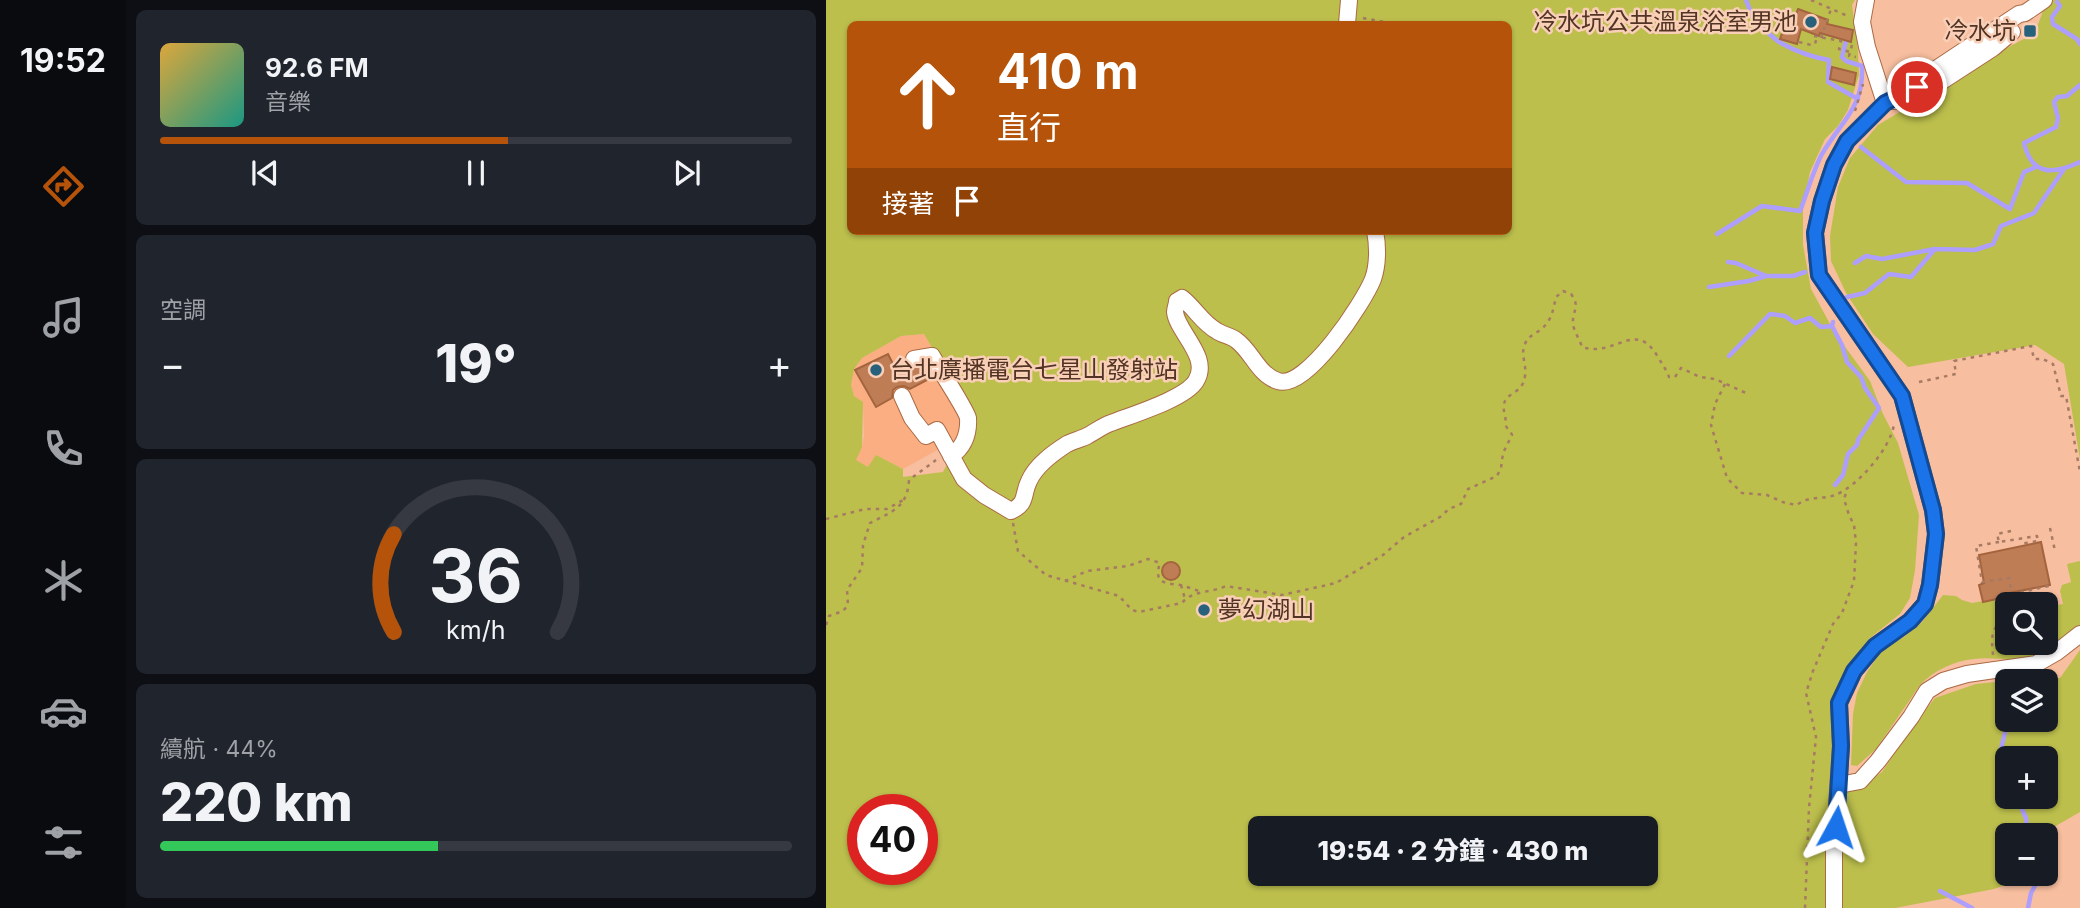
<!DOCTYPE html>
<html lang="zh-TW">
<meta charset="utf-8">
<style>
:root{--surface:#171b24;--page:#20242c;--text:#f1f3f6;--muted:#9ea1a6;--line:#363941;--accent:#b45309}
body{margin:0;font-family:Inter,"Noto Sans TC",sans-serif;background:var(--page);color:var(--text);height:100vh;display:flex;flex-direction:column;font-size:26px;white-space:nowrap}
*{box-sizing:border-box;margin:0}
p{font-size:23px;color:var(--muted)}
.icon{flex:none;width:38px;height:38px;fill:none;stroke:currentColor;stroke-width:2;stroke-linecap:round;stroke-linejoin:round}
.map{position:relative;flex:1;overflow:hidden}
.details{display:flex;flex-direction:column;gap:10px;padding:10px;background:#0d0f14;width:700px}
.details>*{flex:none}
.top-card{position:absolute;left:21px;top:21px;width:665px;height:214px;border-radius:10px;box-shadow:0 2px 5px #0004;background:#b45309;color:#fff;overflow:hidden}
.controls{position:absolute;left:1169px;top:592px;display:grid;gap:14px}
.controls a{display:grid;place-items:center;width:63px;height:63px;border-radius:10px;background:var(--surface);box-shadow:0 2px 5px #0004;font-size:35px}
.speed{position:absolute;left:21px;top:794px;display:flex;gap:14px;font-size:35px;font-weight:700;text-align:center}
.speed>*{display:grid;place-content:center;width:91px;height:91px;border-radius:50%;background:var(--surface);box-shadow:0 2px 5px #0004;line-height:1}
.speed .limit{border:10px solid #d22;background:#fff;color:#111}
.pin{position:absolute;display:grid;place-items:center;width:60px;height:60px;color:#fff;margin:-30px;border:4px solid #fff;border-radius:50%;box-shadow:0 2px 7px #0007}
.me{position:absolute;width:77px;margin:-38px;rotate:5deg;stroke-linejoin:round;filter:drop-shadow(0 0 5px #0008)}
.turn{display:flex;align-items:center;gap:24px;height:147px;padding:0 35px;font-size:32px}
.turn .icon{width:91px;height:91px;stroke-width:2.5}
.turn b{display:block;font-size:49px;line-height:60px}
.then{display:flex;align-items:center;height:66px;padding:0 35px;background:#0003;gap:14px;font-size:26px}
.big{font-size:52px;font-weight:800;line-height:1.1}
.details .widget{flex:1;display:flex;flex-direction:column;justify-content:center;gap:10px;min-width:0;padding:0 24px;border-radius:10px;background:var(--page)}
.details .dial{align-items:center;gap:0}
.dial svg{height:182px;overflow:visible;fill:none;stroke:var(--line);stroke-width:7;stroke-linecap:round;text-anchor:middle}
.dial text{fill:var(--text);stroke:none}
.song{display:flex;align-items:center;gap:21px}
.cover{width:84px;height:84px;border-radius:10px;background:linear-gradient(135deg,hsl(40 70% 55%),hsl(170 70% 35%))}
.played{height:7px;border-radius:4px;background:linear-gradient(90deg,var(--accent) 55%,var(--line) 55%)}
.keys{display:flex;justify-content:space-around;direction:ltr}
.heat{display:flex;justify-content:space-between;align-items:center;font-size:38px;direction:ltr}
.charge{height:10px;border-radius:5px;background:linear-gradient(90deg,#34c759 44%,var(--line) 0)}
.trip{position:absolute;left:422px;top:816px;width:410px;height:70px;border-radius:10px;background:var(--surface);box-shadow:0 2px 5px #0004;font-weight:800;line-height:70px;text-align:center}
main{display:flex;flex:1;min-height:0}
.dock{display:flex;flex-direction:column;width:126px;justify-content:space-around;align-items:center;background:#090b0e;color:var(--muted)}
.dock .icon{width:49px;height:49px}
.dock .active{color:var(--accent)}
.dock b{font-size:32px;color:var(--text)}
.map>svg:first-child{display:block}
.built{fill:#fbae82}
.green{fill:#bcbf4c;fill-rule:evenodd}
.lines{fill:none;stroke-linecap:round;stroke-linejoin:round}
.stream{stroke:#ae9efd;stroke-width:4.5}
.building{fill:#bf7d56;stroke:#a4643e;stroke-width:2}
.minor-casing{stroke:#aa6a44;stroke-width:18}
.path{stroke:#a67a63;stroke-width:2.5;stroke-dasharray:3.5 5;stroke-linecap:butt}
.minor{stroke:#fff;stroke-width:16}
.route-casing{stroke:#114b97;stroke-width:18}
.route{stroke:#1a73e8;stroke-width:12}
.poi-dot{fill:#28617b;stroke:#facfb7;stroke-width:2.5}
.labels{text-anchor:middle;stroke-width:5;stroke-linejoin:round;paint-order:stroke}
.poi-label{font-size:24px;fill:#513424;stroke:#facfb7;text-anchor:end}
</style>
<main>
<nav class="dock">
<b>19:52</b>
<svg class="icon active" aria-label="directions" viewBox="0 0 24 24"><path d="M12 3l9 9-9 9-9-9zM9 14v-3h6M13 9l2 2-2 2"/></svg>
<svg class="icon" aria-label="music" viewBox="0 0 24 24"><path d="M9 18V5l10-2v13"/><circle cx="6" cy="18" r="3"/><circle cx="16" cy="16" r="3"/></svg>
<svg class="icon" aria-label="phone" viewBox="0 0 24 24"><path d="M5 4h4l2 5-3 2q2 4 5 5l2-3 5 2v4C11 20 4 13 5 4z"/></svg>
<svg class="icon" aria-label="climate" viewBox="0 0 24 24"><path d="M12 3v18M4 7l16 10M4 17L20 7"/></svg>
<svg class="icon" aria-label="car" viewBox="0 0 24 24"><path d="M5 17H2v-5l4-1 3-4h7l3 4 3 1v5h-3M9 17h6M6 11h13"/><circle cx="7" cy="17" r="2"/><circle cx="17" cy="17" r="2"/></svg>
<svg class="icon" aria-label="filters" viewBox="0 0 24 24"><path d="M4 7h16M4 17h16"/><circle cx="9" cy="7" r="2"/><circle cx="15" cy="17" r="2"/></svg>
</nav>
<section class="details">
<div class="widget">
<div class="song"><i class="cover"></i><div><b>92.6 FM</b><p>音樂</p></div></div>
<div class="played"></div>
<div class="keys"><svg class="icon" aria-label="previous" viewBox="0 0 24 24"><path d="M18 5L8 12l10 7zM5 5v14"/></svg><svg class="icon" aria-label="pause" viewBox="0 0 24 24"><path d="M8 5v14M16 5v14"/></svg><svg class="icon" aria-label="next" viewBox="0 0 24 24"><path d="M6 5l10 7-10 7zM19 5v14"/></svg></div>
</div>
<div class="widget"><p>空調</p>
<div class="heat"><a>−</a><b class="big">19°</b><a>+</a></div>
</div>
<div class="widget dial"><svg viewBox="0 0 100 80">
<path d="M14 69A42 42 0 1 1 86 69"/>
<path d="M14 69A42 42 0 0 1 14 26" stroke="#b45309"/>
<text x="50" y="56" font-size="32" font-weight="700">36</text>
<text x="50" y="72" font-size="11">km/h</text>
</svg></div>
<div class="widget"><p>續航 · 44%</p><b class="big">220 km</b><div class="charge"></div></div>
</section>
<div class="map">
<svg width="1254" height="908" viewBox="0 0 1254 908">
<rect width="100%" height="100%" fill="#f7be9f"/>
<path class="built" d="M 98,334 L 148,421 L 135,437 L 77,469 L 50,456 L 42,467 L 29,460 L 36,447 L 38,436 L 37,403 L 28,396 L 25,385 L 28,369 L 36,358 L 75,336 Z"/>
<path class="green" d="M 0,0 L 1029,0 L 1026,5 L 1032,51 L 1033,75 L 1022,110 L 1012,126 L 999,139 L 984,172 L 977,209 L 977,245 L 985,289 L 1009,333 L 1044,381 L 1057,414 L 1072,443 L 1093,515 L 1089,570 L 1084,598 L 1074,614 L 1044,638 L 1019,672 L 1005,703 L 1006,748 L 1003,791 L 1032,789 L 1056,772 L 1086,727 L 1109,698 L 1150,684 L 1197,679 L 1234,678 L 1254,650 L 1254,812 L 1214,835 L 1181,835 L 1181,873 L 1195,873 L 1190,881 L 1168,889 L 1069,908 L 0,908 ZM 24,24 L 682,24 L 682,231 L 24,231 ZM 98,334 L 148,420 L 135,437 L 117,472 L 77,477 L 77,469 L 50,455 L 42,467 L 30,460 L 36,447 L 37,402 L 28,396 L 25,385 L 28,369 L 36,358 L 75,336 ZM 1181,681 L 1220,681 L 1220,719 L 1181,719 ZM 1181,758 L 1220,758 L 1220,796 L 1181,796 ZM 37,810 L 96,810 L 96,870 L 37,870 ZM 434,828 L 819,828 L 819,873 L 434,873 Z
M 1214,0 L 1254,0 L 1254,459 L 1238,364 L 1209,345 L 1082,367 L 1047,334 L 1020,293 L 1005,261 L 1004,236 L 1012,187 L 1024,158 L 1052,125 L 1177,50 L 1209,33 L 1218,8 Z
M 1254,561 L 1254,625 C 1235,639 1216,656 1192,659 C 1177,660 1162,657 1148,659 C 1128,661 1108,670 1094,685 L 1050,749 L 1031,766 L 1025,765 L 1027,714 L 1031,693 L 1041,672 L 1057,649 L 1078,637 L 1096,622 L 1117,595 L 1130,596 L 1136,600 L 1146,603 L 1184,596 L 1205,601 L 1205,604 L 1181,604 L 1181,642 L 1220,642 L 1220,607 L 1237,604 L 1234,591 L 1236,585 L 1245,582 L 1241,564 Z"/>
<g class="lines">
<path class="stream" d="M 920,0 L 929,23 C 940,29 946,38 955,43 C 971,52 985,57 1003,60 L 1002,82 L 1032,99
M 1231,2 L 1234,6 L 1226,17 L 1227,24 L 1251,39 L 1254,44
M 1254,85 L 1241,96 L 1232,97 L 1228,102 L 1232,118 L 1230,127 L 1198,143 C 1206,177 1228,174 1254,162
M 1035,147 L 1080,182 L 1141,183 L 1184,209 L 1198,172 L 1210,167
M 891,234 L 936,206 L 974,211 C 981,193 987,171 996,154 C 1015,121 1038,108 1036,66 L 1020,61 L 1016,57 L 1021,37
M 902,262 L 910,263 L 940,276
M 1029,263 L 1040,256 L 1056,259 L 1109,249 L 1149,250 L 1167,244 L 1175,226 L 1208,213 L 1238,169
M 883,287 L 923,281 L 940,276 L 967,276 L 979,272
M 1021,297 L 1039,293 L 1063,274 L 1085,277 L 1109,249
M 1007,322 L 1006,326 L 1016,345 L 1021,362 L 1035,377 L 1039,388 L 1053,408 L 1032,440 L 1031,445 L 1022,454 L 1017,475 L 1009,485
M 903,356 L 944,314 L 959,316 L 969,323 L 984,318 L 995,327 L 1006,326
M 1175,677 L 1180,729 L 1175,749 L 1181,761
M 1190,796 L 1200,818 L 1201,835
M 1114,891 L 1146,908
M 1202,908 L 1205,893 L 1216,873"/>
</g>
<path class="building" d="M 972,9 L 1002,20 L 1001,24 L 1027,30 L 1025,42 L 994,33 L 993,36 L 975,29 L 971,44 L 954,39 L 961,19 L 968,21 Z
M 1006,67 L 1030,73 L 1028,85 L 1004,79 Z
M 62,354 L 72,374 L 83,368 L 101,368 L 107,377 L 84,389 L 78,386 L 71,387 L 67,390 L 66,398 L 50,407 L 29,370 Z
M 1215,542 L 1224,585 L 1183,593 L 1184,596 L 1157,602 L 1153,585 L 1158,583 L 1153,555 Z
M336 571a9 9 0 1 1 18 0a9 9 0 1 1-18 0Z"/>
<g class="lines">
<g class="minor-casing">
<path id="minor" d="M 1040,0 L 1036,22 L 1041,47 L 1059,103
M 521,24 L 523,0
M 1068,101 L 1093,96 L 1167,48 L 1186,32
M 88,359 L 106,356 C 112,367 140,409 142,418 C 143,434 138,447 125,456
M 76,396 L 86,418 L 100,436 L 111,430 L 138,479 L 158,495 L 185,511 C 202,503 196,495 203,481 C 210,465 227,453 241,444 C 247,441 255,439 261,436 C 269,432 276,426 285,423 C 305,415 359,399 370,381 C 385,357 351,332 349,312 C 349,308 351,305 351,301 L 356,298 C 369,308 376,323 391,331 C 397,335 405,336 410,340 C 426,351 432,375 452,381 C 480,391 538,302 547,279 C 552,265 552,246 549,231
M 1013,785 L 1034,781 L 1052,761 L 1085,717 L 1101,691 L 1117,681 L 1141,674 L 1210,664 L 1231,652 L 1254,634
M 1008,908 L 1008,848 L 1015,746 L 1013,703 L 1028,671 L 1049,646 L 1084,621 L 1099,604 L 1104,585 L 1110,534 L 1107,510 L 1076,396 L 993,275 L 989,233 L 996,201 L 1008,165 L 1021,141 L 1059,103 L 1193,14 L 1199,13 L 1218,0"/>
</g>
<path class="path" d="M 985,0 L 1024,17
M 537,18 L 558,22 L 558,24
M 988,36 L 1015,41 L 1013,49 L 1024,52
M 995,38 L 1005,9
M 973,42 L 985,45 L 989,44 L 991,37
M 1026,45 L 1023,56 L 1030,57
M 1029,111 L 1037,84
M 1093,382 L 1130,374 L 1128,361 L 1205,346 L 1208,359 L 1217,359 L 1227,364 L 1235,396 L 1240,396 L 1254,472
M 899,384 L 889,404 L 885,425 L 901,478 L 916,493 L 941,495 L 959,503 L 971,505 C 983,495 996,500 1009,495 C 1031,487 1065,448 1068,424
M 0,519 L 39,509 L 61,509 L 79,499
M 187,523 L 192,551 L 220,575 L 293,596 L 306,610 L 313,612 L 356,603 C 366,590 385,593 400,586 L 456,595 L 510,583 L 557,555 L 578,537 L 614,517 L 623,509 L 635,504 L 642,489 L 671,476 L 675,468 L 677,453 L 686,435 C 685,432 682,430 680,426 C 679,423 680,419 679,416 C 672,389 696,399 699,376 C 701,365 694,354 699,344 C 702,336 708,335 714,330 C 726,321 727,310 730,297 L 737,291 L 745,294 C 755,308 746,310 747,323 C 747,330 754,340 756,347 C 790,358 809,318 832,357 C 836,364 840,369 843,377 L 849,377 L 855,368 L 874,377 L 889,379 L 922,394
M 1224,528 L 1229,551
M 1185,531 L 1171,534 L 1173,542 L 1211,536 L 1212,541 L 1194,544
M 1173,542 L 1150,546 L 1156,582 L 1183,578 L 1188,604
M 239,581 L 261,571 L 302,566 L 322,559 L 334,563 C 326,587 344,582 358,586 C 364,588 370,590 376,592
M 355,585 L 359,599
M 1186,594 L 1223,586
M 0,625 L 3,616 L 17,611 L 22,605 L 21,590 L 36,568 L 37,545 L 44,523 C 67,511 81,508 83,480 L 110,460
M 1167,655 C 1165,634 1165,630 1181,614
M 979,908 L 983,808 L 990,737 L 980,693 L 987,671 L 1007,624 L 1016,613 L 1028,581 L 1030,543 L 1028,525 L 1023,515 L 1018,499 L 1021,490"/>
<use href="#minor" class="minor"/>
</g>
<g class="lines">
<g class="route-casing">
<path id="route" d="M 1010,827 L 1015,746 L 1013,703 L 1028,671 L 1049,646 L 1084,621 L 1099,604 L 1104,585 L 1110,534 L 1107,510 L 1076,396 L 993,275 L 989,233 L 996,201 L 1008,165 L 1021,141 L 1059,103 L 1091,87"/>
</g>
<use href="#route" class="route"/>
</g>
<g class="poi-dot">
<circle cx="985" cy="22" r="7"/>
<rect x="1197" y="24" width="14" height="14" rx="3.5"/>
<circle cx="50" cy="370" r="7"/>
<circle cx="378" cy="610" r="7"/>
</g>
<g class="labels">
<g class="poi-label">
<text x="971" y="30">冷水坑公共溫泉浴室男池</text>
<text x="1190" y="39">冷水坑</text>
<text x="64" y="378" text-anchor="start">台北廣播電台七星山發射站</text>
<text x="392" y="618" text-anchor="start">夢幻湖山</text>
</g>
</g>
</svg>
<div class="controls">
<a><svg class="icon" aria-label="search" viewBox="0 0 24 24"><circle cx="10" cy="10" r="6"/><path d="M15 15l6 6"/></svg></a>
<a><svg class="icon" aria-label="layers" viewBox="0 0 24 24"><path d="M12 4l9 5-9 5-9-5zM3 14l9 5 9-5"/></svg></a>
<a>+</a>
<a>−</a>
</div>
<div class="speed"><div class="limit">40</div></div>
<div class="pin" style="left:1091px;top:87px;background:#d93025"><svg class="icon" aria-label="arrive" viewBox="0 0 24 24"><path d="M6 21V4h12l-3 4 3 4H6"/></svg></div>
<svg class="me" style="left:1010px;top:827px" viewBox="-20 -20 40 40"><path d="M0-17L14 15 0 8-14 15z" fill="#1a73e8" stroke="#fff" stroke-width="4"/></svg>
<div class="trip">19:54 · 2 分鐘 · 430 m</div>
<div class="top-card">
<div class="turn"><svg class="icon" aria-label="ahead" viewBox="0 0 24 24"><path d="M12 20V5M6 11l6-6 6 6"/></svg><div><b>410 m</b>直行</div></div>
<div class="then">接著<svg class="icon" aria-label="arrive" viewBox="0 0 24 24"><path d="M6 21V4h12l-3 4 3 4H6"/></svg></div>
</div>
</div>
</main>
